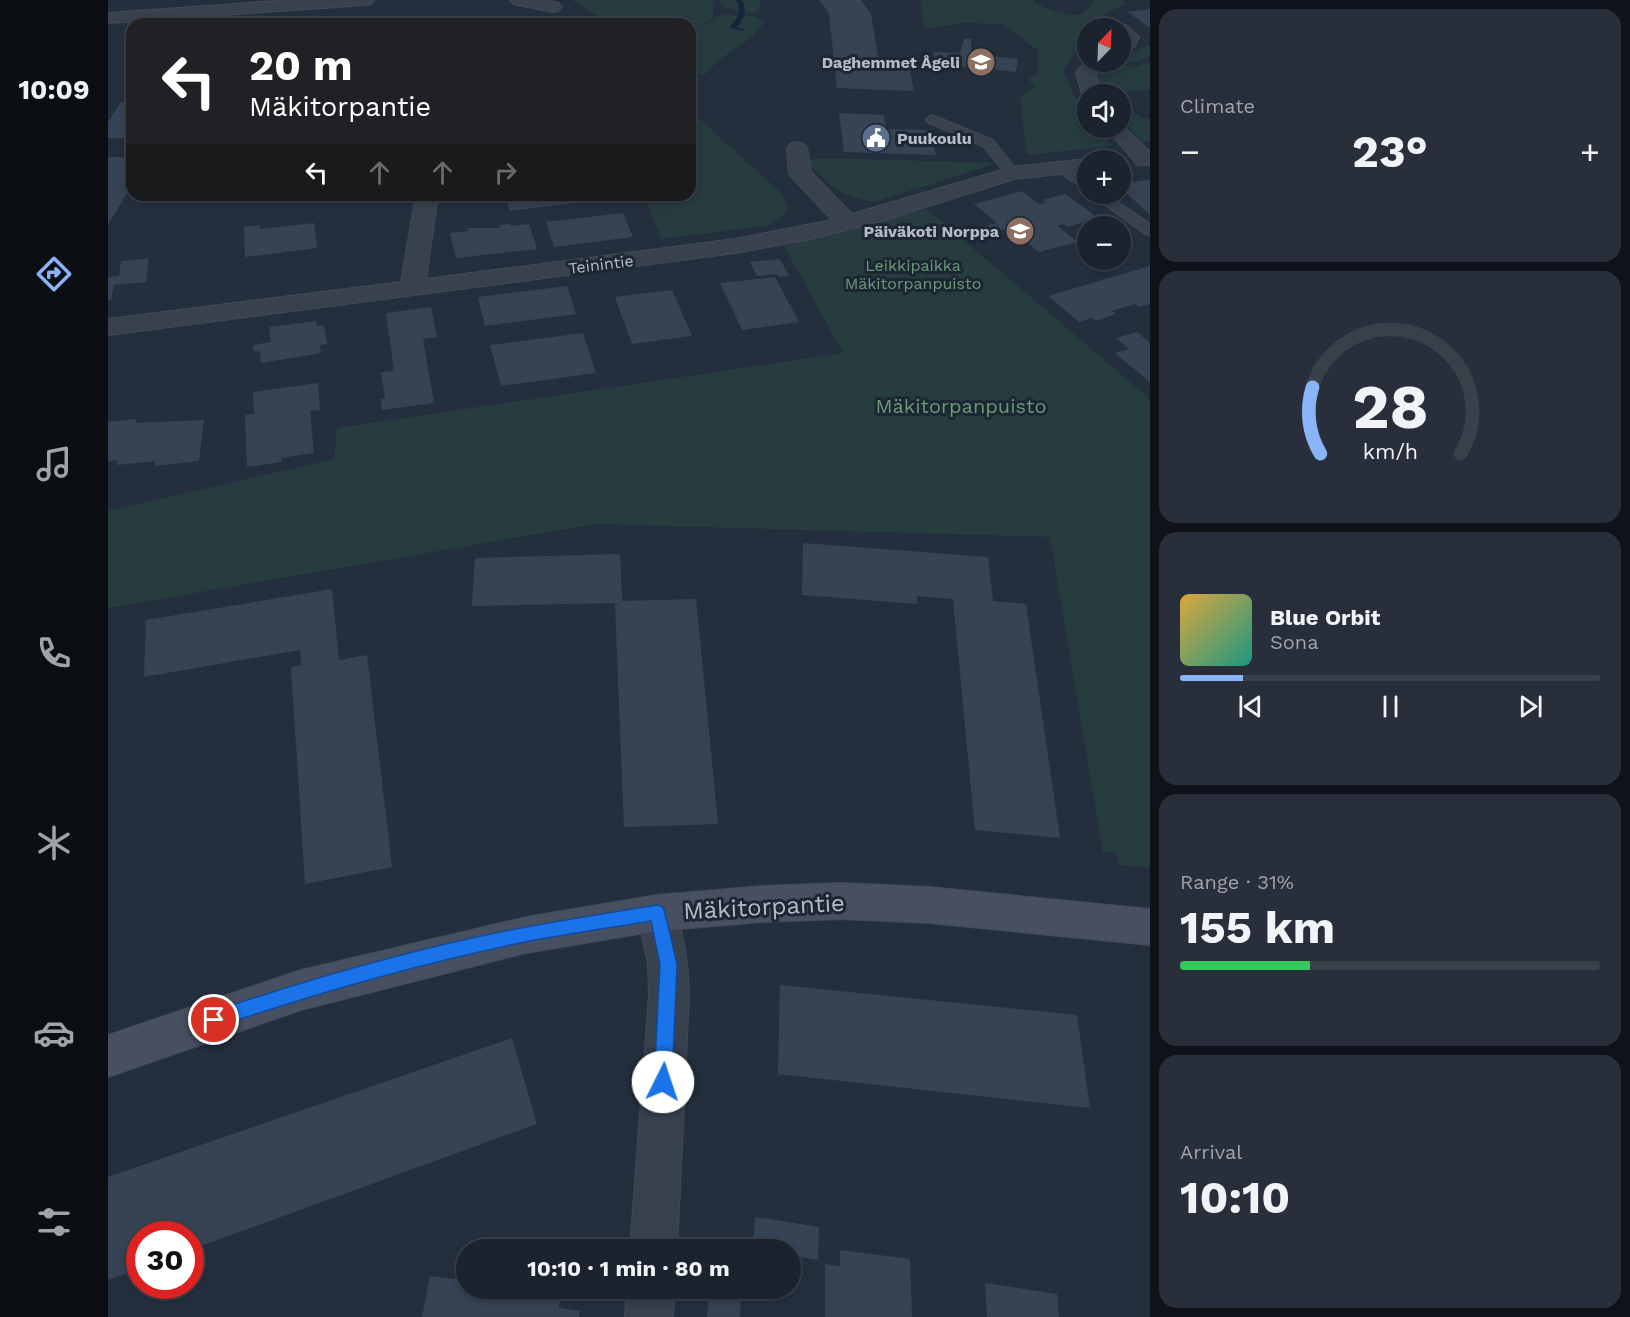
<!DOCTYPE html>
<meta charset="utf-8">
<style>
:root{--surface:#1b232e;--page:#282f3a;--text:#f1f3f6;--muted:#a0a4aa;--line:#39404a;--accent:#8ab4f8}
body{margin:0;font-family:"Work Sans",sans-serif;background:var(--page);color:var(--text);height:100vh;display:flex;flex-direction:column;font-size:22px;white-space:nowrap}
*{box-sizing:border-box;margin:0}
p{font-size:20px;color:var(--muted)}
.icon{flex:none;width:33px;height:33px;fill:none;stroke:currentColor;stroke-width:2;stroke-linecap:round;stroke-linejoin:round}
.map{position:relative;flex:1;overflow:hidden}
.drawer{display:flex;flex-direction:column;gap:9px;padding:9px;background:#0f1319;width:480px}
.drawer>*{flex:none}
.guide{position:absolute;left:18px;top:18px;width:570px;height:183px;border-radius:18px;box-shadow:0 3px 9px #0003,0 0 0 2px var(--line);background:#202124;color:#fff;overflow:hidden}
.needle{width:39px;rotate:23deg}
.buttons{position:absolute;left:969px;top:18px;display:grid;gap:12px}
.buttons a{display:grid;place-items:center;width:54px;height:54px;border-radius:50%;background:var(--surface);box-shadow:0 3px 9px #0003,0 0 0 2px var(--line);font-size:30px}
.speed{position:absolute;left:18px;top:1221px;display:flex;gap:12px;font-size:30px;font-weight:700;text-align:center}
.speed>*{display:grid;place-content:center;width:78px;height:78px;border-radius:50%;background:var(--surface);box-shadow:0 3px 9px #0003,0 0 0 2px var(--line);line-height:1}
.speed .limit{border:9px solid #d22;background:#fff;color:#111}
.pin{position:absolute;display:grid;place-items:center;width:51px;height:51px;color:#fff;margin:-26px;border:3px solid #fff;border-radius:50%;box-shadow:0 2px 6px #0007}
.me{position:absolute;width:66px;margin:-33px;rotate:4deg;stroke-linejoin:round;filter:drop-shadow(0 0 4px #0008)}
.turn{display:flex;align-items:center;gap:21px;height:126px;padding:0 24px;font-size:27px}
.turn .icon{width:78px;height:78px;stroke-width:2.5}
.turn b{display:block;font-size:42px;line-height:51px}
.lanes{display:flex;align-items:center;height:57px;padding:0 24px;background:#0003;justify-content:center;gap:30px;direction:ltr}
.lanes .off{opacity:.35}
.big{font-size:45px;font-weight:700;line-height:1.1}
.drawer .card{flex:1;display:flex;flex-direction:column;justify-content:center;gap:9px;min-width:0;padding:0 21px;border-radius:18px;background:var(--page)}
.drawer .dial{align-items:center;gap:0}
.dial svg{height:156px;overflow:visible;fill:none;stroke:var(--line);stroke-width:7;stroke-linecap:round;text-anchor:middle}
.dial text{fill:var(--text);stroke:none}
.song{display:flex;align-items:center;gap:18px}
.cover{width:72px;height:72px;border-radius:9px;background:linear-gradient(135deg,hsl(40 70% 55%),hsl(170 70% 35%))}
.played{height:6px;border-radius:3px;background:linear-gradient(90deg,var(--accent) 15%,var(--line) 15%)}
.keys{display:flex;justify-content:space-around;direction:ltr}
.heat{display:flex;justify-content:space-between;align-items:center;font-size:33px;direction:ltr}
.charge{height:9px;border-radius:4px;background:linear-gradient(90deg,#34c759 31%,var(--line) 0)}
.trip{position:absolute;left:348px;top:1239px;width:345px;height:60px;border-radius:30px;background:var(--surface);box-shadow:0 3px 9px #0003,0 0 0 2px var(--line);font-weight:700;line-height:60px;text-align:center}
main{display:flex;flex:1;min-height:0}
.tab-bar{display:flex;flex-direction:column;width:108px;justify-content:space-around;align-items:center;background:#0b0e12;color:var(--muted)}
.tab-bar .icon{width:42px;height:42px}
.tab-bar .active{color:var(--accent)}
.tab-bar b{font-size:27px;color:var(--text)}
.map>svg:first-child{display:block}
.green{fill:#263c3f}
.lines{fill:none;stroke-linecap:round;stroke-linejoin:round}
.stream{fill:#17263c;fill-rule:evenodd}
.building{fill:#364354}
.lane-casing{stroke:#414a57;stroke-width:2}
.street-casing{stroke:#414a57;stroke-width:2}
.secondary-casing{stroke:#414a57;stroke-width:2}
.lane{fill:#38414e;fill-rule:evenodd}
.street{fill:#38414e;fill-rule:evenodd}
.secondary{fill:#465061;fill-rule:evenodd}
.route{fill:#1a73e8;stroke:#114b97;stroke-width:1.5}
.labels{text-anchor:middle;stroke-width:6;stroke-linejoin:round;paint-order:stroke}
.far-poi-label{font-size:16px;font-weight:bold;fill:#b4bcc9;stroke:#1d2633;text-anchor:end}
.far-street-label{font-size:16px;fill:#b4bcc9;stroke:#1d2633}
.far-park-label{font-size:16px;fill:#6b9a76;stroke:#1d2633}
.park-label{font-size:20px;fill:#6b9a76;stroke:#1d2633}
.near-street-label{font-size:24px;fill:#b4bcc9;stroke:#1d2633}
</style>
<main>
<nav class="tab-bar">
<b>10:09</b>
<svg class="icon active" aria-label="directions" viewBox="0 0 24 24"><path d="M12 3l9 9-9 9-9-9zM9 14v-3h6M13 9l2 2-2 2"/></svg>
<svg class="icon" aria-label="music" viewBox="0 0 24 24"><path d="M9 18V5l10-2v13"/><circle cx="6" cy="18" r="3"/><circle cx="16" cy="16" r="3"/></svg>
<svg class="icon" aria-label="phone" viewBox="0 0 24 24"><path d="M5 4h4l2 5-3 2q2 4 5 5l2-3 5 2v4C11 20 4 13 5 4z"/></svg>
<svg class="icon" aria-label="climate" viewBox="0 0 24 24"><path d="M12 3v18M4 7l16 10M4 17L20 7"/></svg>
<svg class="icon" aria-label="car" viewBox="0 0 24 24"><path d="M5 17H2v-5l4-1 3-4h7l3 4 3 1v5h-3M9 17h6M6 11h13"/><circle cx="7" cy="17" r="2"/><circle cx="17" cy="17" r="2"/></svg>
<svg class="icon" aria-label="filters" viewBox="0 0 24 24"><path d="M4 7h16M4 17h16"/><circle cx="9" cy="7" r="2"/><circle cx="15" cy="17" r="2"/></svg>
</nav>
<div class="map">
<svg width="1042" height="1317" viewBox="0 0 1042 1317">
<rect width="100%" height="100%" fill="#242f3e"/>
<path class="green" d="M 464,0 L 605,0 L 605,18 L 587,29 L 616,14 L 649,17 L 656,23 L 644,37 L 611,60 L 597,74 L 582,75 L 582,24 L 501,24 Z
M 610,0 L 652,0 L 653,6 L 649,12 C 635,14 619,12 610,0 Z
M 812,0 L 926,0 L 926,3 C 940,9 957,16 973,15 L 986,2 L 985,0 L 1014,0 L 1018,3 L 983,22 L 986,28 L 980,28 L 979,45 L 967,52 L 955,70 L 965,94 L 979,113 L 980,128 L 991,128 L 1004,146 L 919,155 L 912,98 L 927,87 L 920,79 L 930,74 L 929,50 L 895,24 L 856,23 L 816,29 Z
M 1042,44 L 1042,56 L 1017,65 L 1025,68 L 1042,62 L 1042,89 L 993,94 L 991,68 L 1005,62 L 1012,62 L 1013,58 Z
M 1012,102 L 1035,119 L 1042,119 L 1042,141 L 1033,142 L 1013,118 Z
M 582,110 L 675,195 L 680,209 L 672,219 L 659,226 L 553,239 L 536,195 L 582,195 Z
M 716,158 L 889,163 L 767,202 C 730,197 722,184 696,160 Z
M 819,209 L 1042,399 L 1042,868 L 1011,865 L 1009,853 L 995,852 L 942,537 L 487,524 L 0,608 L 0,511 L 226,459 L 229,428 L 735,353 L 676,246 Z"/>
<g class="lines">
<path class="stream" d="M 628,0 L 634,0 C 640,11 636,18 629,27 L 636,29 L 636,31 L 621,28 C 629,19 634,12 628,0 Z"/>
</g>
<path class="building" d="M 712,0 L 753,0 L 763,14 L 772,69 L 802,70 L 806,91 L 729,88 L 721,14 Z
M 1042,9 L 1042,28 L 1020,12 Z
M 183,16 L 200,24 L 163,24 Z
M 856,39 L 863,39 L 863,51 L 881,51 L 883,56 L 910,59 L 908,72 L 865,67 L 866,65 L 858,65 L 859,67 L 829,66 L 825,52 L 852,53 Z
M 13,102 L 24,102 L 24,138 L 0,138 L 0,122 Z
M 731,113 L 776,115 L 778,129 L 822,130 L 828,155 L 736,152 Z
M 0,157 L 24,157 L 24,193 L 19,193 L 0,225 Z
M 1042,180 L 1042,215 L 1012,187 L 1012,183 Z
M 914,191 L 931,204 L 938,203 L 935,200 L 957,194 L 990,218 L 959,227 L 956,224 L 949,226 L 970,242 L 931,252 L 907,233 L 903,234 L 897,229 L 884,233 L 876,226 L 889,223 L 866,204 Z
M 397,195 L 473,195 L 476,202 L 402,211 Z
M 515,213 L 525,237 L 446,247 L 438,222 Z
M 206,223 L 209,248 L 137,257 L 136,227 L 152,225 L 152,229 Z
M 402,224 L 403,226 L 421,224 L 429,249 L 348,258 L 342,233 L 360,231 L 359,228 L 392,228 L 391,225 Z
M 41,258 L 38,282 L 6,285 L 3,300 L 0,300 L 0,277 L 11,276 L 13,261 Z
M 672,259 L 681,276 L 671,277 L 669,274 L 649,276 L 642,262 Z
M 1042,266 L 1042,304 L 1031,307 L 1027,304 L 1004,311 L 1008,314 L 987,321 L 984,318 L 971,322 L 940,296 Z
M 667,277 L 691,322 L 634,330 L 612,283 Z
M 459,286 L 468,314 L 377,326 L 370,297 Z
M 564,290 L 584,336 L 524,344 L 507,297 Z
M 323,307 L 329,337 L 315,339 L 326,403 L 274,410 L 273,399 L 277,399 L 273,372 L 286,371 L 278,313 Z
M 208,321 L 209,326 L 216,325 L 219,344 L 212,345 L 213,353 L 153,363 L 152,351 L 146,352 L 145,345 L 163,342 L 161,327 Z
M 1029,332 L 1042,343 L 1042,382 L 1007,353 L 1021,349 L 1008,338 Z
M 475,333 L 488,373 L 393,386 L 382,345 Z
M 210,383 L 212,410 L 202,411 L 206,453 L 173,458 L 174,462 L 139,467 L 137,415 L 146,414 L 145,392 Z
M 28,419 L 28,423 L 96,420 L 91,461 L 46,466 L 47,461 L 9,465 L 10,460 L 0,461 L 0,422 Z
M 695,543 L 880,557 L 885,601 L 918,604 L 952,838 L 867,830 L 845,599 L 809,596 L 809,604 L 694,595 Z
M 512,554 L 514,601 L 588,599 L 610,824 L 516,827 L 507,603 L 364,606 L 367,558 Z
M 224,589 L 231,660 L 259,655 L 284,867 L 197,884 L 183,667 L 193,665 L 192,650 L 36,677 L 38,620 Z
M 672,985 L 969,1015 L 982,1108 L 670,1074 Z
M 404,1038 L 429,1124 L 82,1250 L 82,1234 L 32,1234 L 32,1269 L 0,1280 L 0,1177 Z
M 647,1217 L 711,1227 L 710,1260 L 682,1255 L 682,1250 L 645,1248 Z
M 732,1250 L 802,1259 L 804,1317 L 717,1317 L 717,1264 L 732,1266 Z
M 357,1265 L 358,1288 L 453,1288 L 451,1308 L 472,1311 L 471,1317 L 314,1317 L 322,1276 L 355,1280 Z
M 877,1283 L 949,1294 L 951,1317 L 879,1317 Z
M 601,1294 L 633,1299 L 632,1317 L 599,1317 Z"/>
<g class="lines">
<g class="lane-casing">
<path id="lane" d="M 824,115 L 885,140 L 911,173 L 909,176 L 899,176 L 875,146 L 819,122 L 818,119 Z
M 953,164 L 980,180 L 980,191 L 948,171 L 946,168 L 948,165 Z
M 982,194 L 998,194 L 1042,224 L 1042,235 L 1037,234 Z"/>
</g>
<g class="street-casing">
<path id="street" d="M 182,0 L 266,0 L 263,4 L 257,5 L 0,23 L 0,13 Z
M 402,0 L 437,0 L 451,3 L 454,7 L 451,11 L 445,12 L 405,4 Z
M 1012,24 L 1018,25 L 1031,37 L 1026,47 L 1012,51 L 1012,28 L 1003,28 Z
M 980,57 L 980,62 L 993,62 L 988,73 L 994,94 L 980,94 L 980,99 L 974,94 L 968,73 Z
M 1012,123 L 1042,152 L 1042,165 L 1030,165 L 998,128 L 1012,128 Z
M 689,142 L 696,144 L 699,148 L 703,172 L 744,214 L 904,167 L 980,159 L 988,160 L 980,160 L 980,171 L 906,179 L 777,220 L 698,240 L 627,253 L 0,335 L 0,319 L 293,282 L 308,195 L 330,195 L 318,279 L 627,239 L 724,220 L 681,174 L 679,148 L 682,144 Z
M 549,895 L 563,900 C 576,930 580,963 581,995 L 569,1250 L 522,1250 L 541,995 L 540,964 L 529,913 L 535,900 Z
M 519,1288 L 567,1288 L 565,1317 L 517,1317 Z"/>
</g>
<g class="secondary-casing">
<path id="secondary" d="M 733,883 L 821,887 L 1042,909 L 1042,945 L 821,923 L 733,919 L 654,922 L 549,931 L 418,953 L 193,1010 L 0,1077 L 0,1035 L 193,970 L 418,917 L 549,895 L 654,886 Z"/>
</g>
<use href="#lane" class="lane"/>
<use href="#street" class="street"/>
<use href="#secondary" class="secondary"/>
</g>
<path class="route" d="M 549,905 L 555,907 L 557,913 L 569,964 L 564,1082 L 561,1088 L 555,1091 L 549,1088 L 546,1082 L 552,964 L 543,921 C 501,928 459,934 417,942 C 311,964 208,993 106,1028 L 100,1026 L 97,1020 L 100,1014 L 106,1011 C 208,977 312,947 418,927 C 462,919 505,912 549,905 Z"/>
<defs>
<g id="school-disc" transform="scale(1.5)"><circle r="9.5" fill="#8d6e63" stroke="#1d2633"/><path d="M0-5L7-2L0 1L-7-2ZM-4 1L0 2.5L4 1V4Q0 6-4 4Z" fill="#fff"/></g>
<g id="civic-disc" transform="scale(1.5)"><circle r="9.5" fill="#5c6f8a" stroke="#1d2633"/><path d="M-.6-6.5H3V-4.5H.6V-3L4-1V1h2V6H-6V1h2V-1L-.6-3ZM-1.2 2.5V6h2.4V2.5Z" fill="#fff"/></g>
</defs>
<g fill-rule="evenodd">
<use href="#school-disc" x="873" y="62"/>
<use href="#civic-disc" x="768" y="138"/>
<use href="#school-disc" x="912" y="231"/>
</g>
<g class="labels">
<g class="far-poi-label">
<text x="852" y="68">Daghemmet Ågeli</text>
<text x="789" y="144" text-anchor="start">Puukoulu</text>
<text x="891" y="237">Päiväkoti Norppa</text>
</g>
<g class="far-street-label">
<text transform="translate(493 264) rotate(-7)" y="6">Teinintie</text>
</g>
<g class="far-park-label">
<text x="805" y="271">Leikkipaikka<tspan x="805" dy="18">Mäkitorpanpuisto</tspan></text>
</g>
<g class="park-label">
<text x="853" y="413">Mäkitorpanpuisto</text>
</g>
<g class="near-street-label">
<text transform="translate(656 907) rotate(-3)" y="8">Mäkitorpantie</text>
</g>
</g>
</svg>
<div class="buttons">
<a><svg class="needle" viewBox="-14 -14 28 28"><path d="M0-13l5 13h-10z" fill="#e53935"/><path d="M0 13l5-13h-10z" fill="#a0a4aa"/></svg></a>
<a><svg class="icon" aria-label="sound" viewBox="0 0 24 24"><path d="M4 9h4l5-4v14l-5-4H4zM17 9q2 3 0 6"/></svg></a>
<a>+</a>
<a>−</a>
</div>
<div class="speed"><div class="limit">30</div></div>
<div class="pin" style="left:106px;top:1020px;background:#d93025"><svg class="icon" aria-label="arrive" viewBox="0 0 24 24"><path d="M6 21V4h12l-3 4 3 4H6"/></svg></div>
<svg class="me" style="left:555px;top:1082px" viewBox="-20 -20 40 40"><circle r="19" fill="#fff"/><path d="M0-13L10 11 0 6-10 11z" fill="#1a73e8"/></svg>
<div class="trip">10:10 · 1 min · 80 m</div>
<div class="guide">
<div class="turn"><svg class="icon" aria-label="left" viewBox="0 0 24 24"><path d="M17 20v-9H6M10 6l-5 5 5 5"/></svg><div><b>20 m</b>Mäkitorpantie</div></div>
<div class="lanes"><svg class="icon" aria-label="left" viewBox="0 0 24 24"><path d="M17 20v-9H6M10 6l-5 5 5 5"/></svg><svg class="icon off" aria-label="ahead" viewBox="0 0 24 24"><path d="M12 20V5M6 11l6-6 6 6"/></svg><svg class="icon off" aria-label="ahead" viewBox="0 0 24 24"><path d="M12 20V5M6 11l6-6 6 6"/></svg><svg class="icon off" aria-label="right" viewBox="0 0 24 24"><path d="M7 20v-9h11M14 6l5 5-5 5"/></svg></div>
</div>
</div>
<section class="drawer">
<div class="card"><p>Climate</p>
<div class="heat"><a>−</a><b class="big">23°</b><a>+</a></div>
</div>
<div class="card dial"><svg viewBox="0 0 100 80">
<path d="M14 69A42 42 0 1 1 86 69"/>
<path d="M14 69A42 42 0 0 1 10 35" stroke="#8ab4f8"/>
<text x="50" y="56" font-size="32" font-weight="700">28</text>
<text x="50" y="72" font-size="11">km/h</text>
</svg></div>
<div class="card">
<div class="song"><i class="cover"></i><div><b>Blue Orbit</b><p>Sona</p></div></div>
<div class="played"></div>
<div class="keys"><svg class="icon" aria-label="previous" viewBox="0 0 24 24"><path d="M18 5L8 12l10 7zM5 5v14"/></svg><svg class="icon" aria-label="pause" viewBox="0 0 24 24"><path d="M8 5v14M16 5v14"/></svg><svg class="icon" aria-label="next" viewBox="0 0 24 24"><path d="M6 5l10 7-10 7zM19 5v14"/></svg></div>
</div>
<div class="card"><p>Range · 31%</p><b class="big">155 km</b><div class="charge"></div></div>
<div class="card"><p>Arrival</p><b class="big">10:10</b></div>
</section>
</main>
